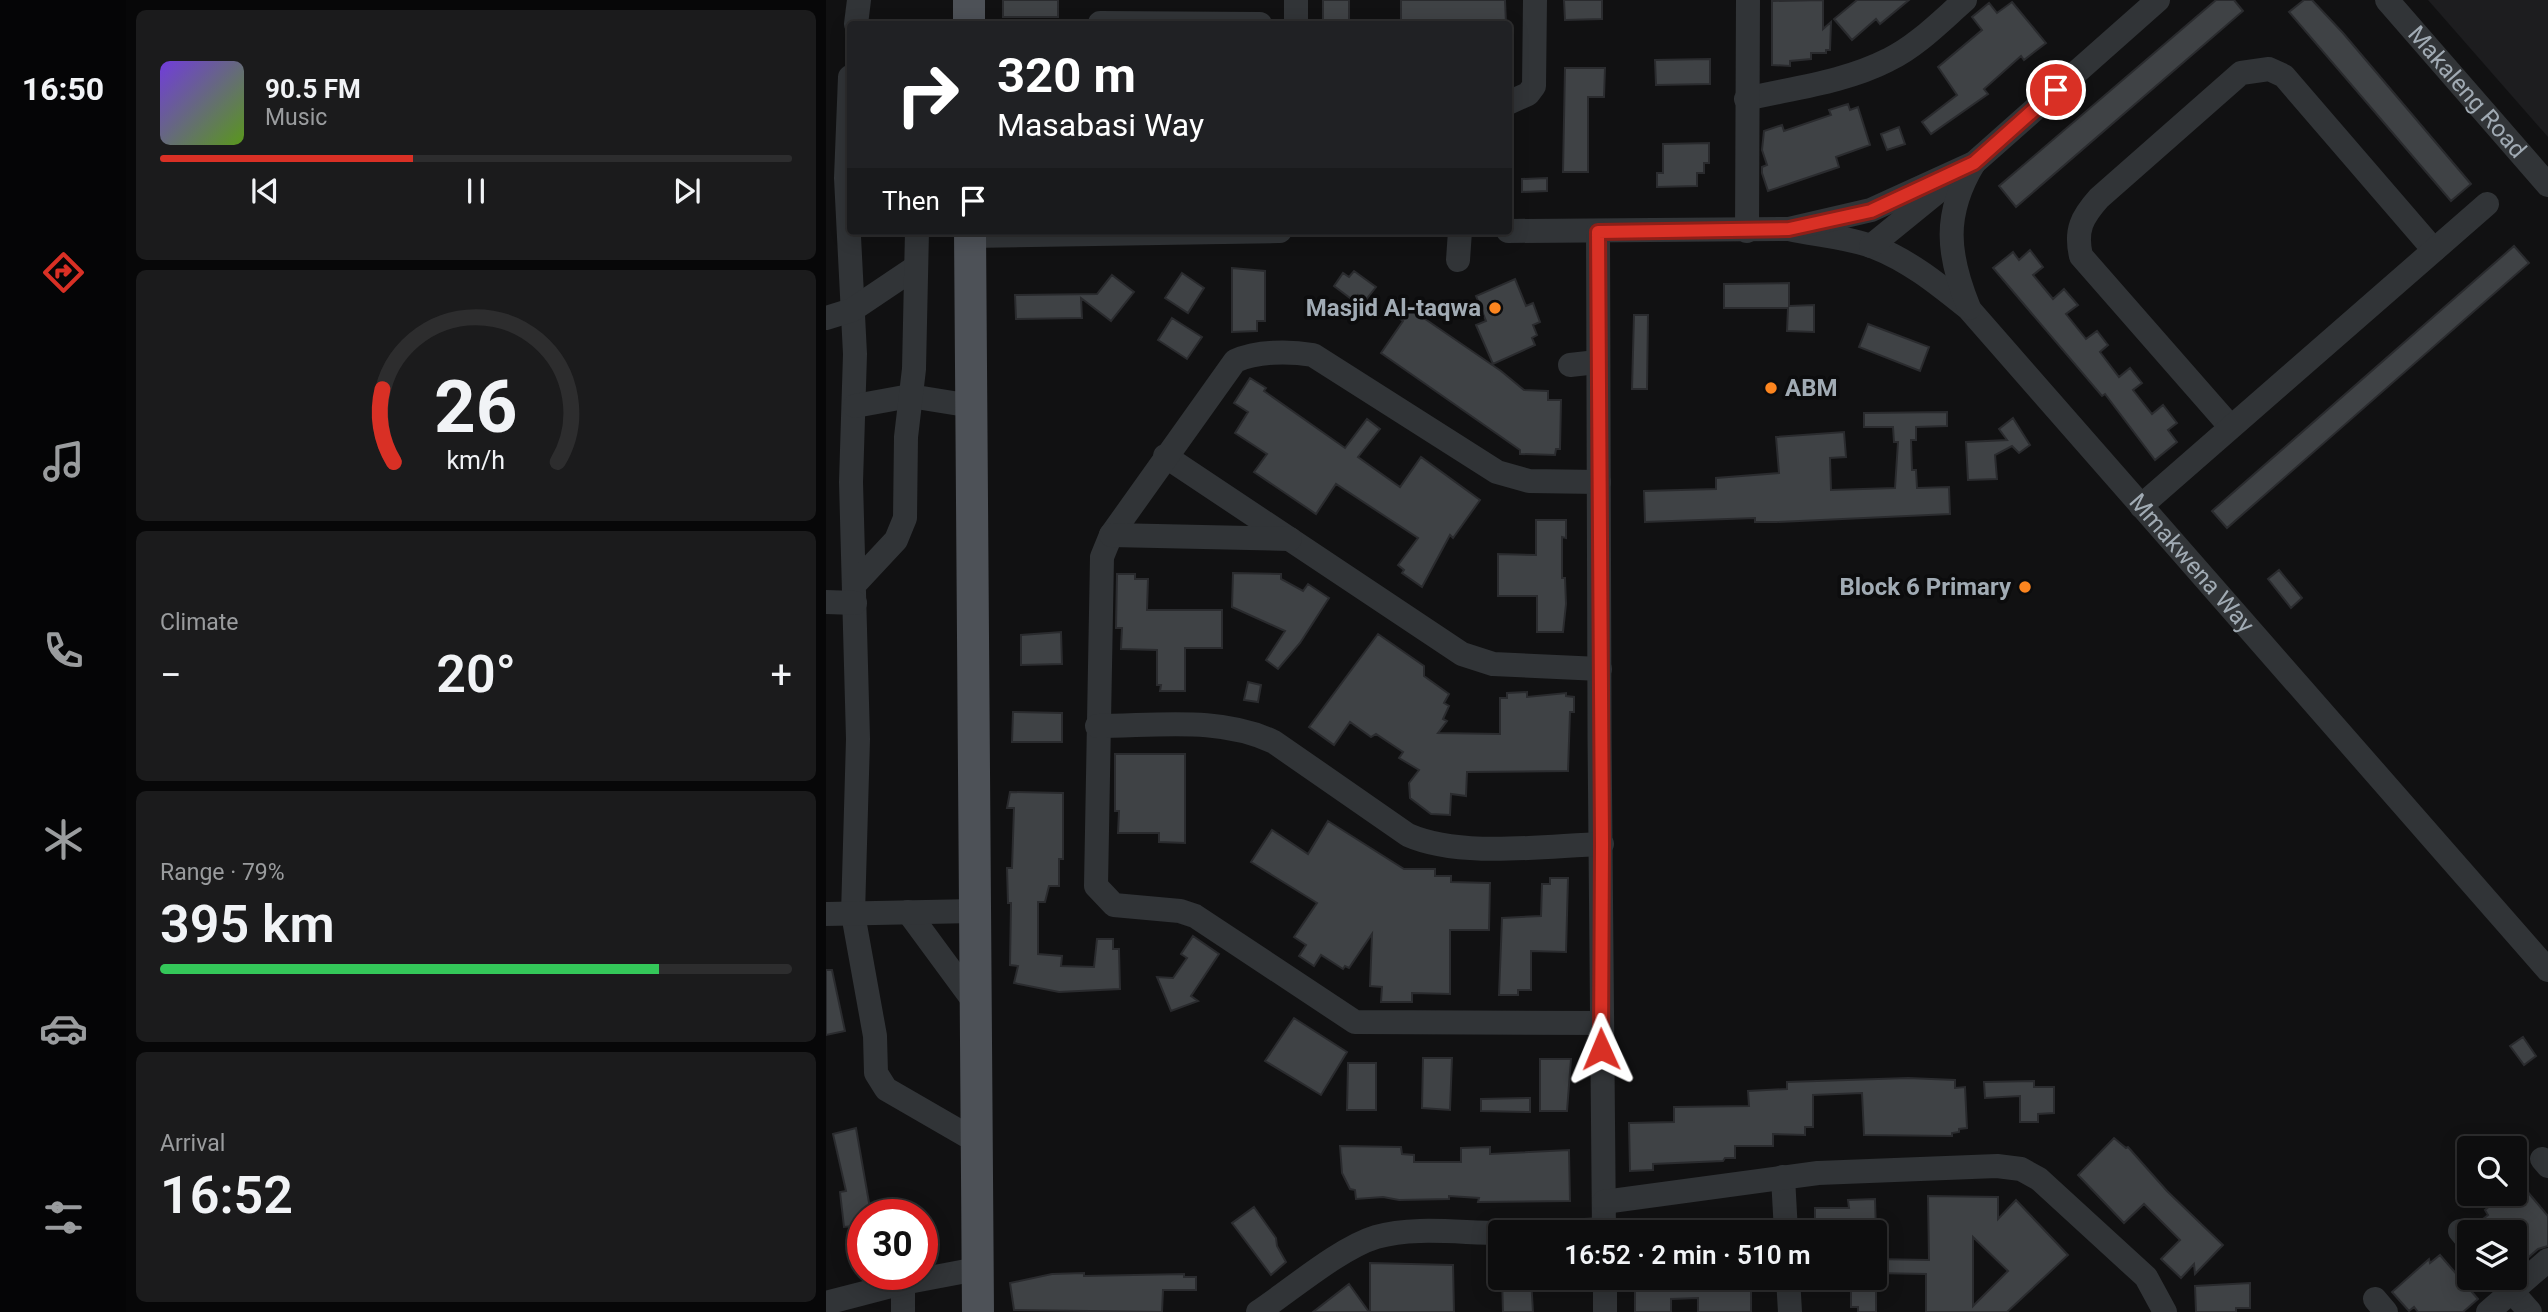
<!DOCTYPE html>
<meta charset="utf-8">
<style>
:root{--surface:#0d0d0e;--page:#1b1b1c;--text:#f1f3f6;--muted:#9a9c9e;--line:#2d2d2e;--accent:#d93025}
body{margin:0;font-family:Roboto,sans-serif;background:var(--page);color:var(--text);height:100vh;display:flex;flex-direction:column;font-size:26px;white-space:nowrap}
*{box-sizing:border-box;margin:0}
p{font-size:23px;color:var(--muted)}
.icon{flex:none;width:38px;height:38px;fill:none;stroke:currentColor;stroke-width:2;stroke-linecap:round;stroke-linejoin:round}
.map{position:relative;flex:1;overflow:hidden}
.sheet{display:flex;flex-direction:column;gap:10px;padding:10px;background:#070708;width:700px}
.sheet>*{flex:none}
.hud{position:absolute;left:21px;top:21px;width:665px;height:214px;border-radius:7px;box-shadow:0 4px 18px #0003,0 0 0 2px var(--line);background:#202124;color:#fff;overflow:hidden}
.buttons{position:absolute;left:1631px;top:1136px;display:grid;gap:14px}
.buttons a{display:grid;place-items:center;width:70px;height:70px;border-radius:7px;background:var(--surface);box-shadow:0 4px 18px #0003,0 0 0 2px var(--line);font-size:35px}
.speed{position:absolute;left:21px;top:1199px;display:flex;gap:14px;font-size:35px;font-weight:700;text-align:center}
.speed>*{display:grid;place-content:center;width:91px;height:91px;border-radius:50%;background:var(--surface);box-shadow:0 4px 18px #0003,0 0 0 2px var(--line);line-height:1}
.speed .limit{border:10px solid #d22;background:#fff;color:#111}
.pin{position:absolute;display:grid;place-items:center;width:60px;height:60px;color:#fff;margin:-30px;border:4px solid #fff;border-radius:50%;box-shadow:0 2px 7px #0007}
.me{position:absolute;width:77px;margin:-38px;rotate:359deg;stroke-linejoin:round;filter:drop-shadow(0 0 5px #0008)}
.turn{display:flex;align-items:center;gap:24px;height:147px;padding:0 35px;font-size:32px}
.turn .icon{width:91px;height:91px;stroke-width:2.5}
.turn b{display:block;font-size:49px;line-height:60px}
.then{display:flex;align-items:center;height:66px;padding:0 35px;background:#0003;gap:14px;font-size:26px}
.big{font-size:52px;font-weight:600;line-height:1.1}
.sheet .widget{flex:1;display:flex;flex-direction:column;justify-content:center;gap:10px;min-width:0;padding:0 24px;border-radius:10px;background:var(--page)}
.sheet .dial{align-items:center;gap:0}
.dial svg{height:182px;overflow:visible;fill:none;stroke:var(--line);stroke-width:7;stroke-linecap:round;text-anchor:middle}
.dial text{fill:var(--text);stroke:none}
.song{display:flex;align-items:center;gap:21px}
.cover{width:84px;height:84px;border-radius:10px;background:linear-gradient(135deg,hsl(260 70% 55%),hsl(90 70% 35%))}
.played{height:7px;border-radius:4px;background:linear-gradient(90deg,var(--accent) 40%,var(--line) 40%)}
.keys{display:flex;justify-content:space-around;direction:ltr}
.heat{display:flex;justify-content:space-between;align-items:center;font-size:38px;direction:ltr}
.charge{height:10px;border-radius:5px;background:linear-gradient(90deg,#34c759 79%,var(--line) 0)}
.trip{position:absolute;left:662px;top:1220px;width:399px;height:70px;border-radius:7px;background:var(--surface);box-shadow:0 4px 18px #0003,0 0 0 2px var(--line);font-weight:600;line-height:70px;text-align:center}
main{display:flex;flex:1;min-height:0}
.tabs{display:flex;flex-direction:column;width:126px;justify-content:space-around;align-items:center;background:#050506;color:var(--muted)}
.tabs .icon{width:49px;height:49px}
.tabs .on{color:var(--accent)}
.tabs b{font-size:32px;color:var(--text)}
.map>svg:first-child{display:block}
.built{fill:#1d1d1f}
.building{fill:#3f4245;stroke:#2a2b2e;stroke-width:2;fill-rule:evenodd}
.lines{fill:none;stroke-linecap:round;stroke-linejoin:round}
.minor{stroke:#313437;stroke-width:24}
.major{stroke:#4d5157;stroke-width:32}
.route-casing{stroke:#8d1f18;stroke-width:18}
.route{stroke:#d93025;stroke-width:12}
.poi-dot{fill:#fc851f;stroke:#0c0c0d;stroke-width:2.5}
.labels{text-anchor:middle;stroke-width:7;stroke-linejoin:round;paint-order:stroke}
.street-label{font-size:24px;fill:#a1abb4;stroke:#0c0c0d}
.poi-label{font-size:24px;font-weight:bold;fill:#a1abb4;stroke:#0c0c0d;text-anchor:end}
</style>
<main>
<nav class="tabs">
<b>16:50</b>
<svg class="icon on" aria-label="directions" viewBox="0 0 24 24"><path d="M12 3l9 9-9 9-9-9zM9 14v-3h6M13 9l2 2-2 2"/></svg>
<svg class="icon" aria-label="music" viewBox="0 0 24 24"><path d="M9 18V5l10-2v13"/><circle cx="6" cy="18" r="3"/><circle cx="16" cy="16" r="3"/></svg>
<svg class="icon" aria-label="phone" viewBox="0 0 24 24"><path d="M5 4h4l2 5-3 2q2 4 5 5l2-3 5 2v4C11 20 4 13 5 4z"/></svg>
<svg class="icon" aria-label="climate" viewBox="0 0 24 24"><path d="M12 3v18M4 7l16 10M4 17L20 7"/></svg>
<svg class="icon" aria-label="car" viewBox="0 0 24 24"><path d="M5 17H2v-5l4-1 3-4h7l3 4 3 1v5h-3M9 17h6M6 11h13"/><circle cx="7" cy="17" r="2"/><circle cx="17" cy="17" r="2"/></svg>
<svg class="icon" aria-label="filters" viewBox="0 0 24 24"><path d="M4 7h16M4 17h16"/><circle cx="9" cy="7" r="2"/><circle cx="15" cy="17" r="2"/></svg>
</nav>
<section class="sheet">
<div class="widget">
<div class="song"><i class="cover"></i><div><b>90.5 FM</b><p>Music</p></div></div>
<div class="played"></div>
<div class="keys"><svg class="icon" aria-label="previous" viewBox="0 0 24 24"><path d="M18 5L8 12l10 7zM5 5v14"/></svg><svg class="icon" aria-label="pause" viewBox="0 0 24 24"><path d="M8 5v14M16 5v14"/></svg><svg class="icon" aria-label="next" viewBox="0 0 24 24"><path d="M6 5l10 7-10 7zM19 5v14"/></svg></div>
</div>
<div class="widget dial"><svg viewBox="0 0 100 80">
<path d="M14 69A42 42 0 1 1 86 69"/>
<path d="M14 69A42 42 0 0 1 9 37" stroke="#d93025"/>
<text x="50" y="56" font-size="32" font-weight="700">26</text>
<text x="50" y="72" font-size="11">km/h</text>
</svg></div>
<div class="widget"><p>Climate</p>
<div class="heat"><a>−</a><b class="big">20°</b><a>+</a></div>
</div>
<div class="widget"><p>Range · 79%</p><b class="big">395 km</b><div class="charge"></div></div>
<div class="widget"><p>Arrival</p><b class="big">16:52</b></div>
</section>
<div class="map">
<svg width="1722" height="1312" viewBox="0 0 1722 1312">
<rect width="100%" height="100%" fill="#111112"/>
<path class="built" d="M 1602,0 L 1722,0 L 1722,137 Z"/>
<path class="building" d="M 177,0 L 232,0 L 232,17 L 177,17 Z
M 497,0 L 523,0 L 523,24 L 497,24 Z
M 575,0 L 679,0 L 680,24 L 575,24 Z
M 738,0 L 776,0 L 776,19 L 739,20 Z
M 997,0 L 997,29 L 1005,22 L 1004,50 L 1000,50 L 1000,53 L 985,53 L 985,59 L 964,61 L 964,66 L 946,65 L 946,1 Z
M 1031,0 L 1083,0 L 1054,24 L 1050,19 L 1026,40 L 1008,19 Z
M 1390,0 L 1408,0 L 1417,11 L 1190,207 L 1173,186 Z
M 1478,0 L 1486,0 L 1517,33 L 1645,184 L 1625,201 L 1463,12 Z
M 1186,2 L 1220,43 L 1198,60 L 1195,56 L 1158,89 L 1162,94 L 1105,134 L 1096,122 L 1131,95 L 1112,67 L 1156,30 L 1146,17 L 1163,3 L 1171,13 Z
M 884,59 L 884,84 L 830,85 L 829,60 Z
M 739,68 L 779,68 L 778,97 L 762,97 L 762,172 L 737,172 Z
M 1022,104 L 1024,110 L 1032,107 L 1044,145 L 1010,157 L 1013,167 L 942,191 L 936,173 L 936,167 L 941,165 L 936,150 L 938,131 L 956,125 L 958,131 L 1005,115 L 1003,110 Z
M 1073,127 L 1079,144 L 1061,150 L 1055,134 Z
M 883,143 L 883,163 L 878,163 L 878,173 L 871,173 L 871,186 L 831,187 L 831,173 L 837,173 L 837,144 Z
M 721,178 L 721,191 L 696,192 L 696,179 Z
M 1688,246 L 1703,263 L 1401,528 L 1386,511 Z
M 1204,250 L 1217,267 L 1207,275 L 1227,299 L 1238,289 L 1252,305 L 1240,314 L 1260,339 L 1271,331 L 1282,345 L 1274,352 L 1293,377 L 1304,368 L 1316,383 L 1307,390 L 1326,414 L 1337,405 L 1351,423 L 1342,430 L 1351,442 L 1329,460 L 1279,394 L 1276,396 L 1167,268 L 1187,252 L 1193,260 Z
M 406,268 L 439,271 L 439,321 L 431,321 L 431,331 L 406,332 Z
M 528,271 L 550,287 L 539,301 L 532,295 L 528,301 L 508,286 L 517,273 L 523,277 Z
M 356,273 L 378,288 L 362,313 L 339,298 Z
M 286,275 L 308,292 L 285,321 L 255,298 L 256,318 L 190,319 L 189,295 L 271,294 Z
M 689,279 L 700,306 L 707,303 L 714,322 L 707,325 L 711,335 L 706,338 L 709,345 L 667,364 L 650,325 L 660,321 L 650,296 Z
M 963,283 L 963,306 L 988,305 L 988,332 L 961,331 L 962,308 L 898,308 L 898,284 Z
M 567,297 L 675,371 L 698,390 L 722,391 L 722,400 L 735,400 L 734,449 L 730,449 L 729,455 L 694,454 L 694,450 L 555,353 L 577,321 L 559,308 Z
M 808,315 L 822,315 L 821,389 L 806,389 Z
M 346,318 L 376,337 L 361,359 L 332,340 Z
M 1042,324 L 1103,347 L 1094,371 L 1033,347 Z
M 424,378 L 440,388 L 438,391 L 519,448 L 541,419 L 554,429 L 532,457 L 574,487 L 595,457 L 654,500 L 627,538 L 624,535 L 596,587 L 576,573 L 578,570 L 572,565 L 592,538 L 510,484 L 490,514 L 428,472 L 441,454 L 409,433 L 422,412 L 408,403 Z
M 1121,412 L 1121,426 L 1090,427 L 1090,440 L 1085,440 L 1086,470 L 1090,470 L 1091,488 L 1123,487 L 1124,514 L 950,522 L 929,522 L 929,518 L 819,522 L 818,491 L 890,489 L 890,478 L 953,473 L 950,437 L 1018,432 L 1020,457 L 1004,458 L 1005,490 L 1069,488 L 1072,442 L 1068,442 L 1067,427 L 1038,427 L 1038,413 Z
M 1187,418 L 1204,445 L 1193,453 L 1186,446 L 1169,455 L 1171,479 L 1142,480 L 1140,442 L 1181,440 L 1173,429 Z
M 710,520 L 740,520 L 740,538 L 736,537 L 736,578 L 739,578 L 740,604 L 737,632 L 711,632 L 711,596 L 672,596 L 672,554 L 710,555 Z
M 1453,570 L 1476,598 L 1465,608 L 1442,579 Z
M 407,573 L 455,574 L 455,579 L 477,591 L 482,584 L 503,598 L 474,643 L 452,669 L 440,660 L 459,631 L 406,607 Z
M 291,574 L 309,574 L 309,579 L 322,579 L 321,610 L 396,610 L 396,648 L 359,648 L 359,691 L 334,691 L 335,685 L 331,685 L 331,650 L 295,649 L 296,628 L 290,628 Z
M 235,632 L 236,664 L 195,665 L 195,635 Z
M 552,634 L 598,666 L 598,676 L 623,694 L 618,703 L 623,706 L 617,719 L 621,721 L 612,733 L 674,734 L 674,698 L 681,698 L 681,693 L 701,692 L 701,697 L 740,693 L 740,696 L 748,697 L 748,712 L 744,712 L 742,771 L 641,772 L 640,796 L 625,794 L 624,815 L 605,814 L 584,798 L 583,783 L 593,770 L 573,758 L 577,752 L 550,734 L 545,737 L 524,722 L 508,745 L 483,727 Z
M 422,682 L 435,685 L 432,702 L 418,700 Z
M 187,712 L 236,713 L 236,742 L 186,742 Z
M 289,754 L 359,754 L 359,843 L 333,842 L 333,833 L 292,833 L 293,811 L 289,811 Z
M 184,792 L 237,793 L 237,859 L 233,859 L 233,886 L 223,886 L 219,902 L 212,902 L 212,954 L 236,956 L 235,966 L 268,967 L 271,939 L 287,939 L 287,949 L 293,949 L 294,989 L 233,992 L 188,983 L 192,966 L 184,965 L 185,903 L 182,903 L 181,868 L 186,868 L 188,808 L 181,808 Z
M 502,821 L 578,869 L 609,869 L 609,876 L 625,876 L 625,882 L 664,883 L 663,930 L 624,930 L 624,994 L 586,993 L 586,1002 L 555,1002 L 556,987 L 544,986 L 546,934 L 523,968 L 519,966 L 517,969 L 495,955 L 488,966 L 473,956 L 480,945 L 468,937 L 491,903 L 425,862 L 446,830 L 482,854 Z
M 724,878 L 742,878 L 740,952 L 705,951 L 705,990 L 692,990 L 692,995 L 673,995 L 676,918 L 715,916 L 716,884 L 724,884 Z
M 367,936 L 393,954 L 365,996 L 372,1001 L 345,1011 L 331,977 L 347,978 L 361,958 L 355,954 Z
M 0,970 L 6,970 L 19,1031 L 0,1035 Z
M 468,1018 L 521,1052 L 495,1095 L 439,1061 Z
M 1697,1037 L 1710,1056 L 1698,1065 L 1684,1046 Z
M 597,1058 L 626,1058 L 624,1110 L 596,1108 Z
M 714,1059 L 745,1059 L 741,1111 L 714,1111 Z
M 522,1063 L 550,1063 L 550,1110 L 521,1110 Z
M 1082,1078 L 1129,1080 L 1129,1088 L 1139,1087 L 1141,1128 L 1133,1129 L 1133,1132 L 1126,1133 L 1126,1136 L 1038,1135 L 1036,1093 L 987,1095 L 987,1127 L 979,1127 L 979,1135 L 947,1134 L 947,1146 L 909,1146 L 909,1158 L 899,1158 L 897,1161 L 827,1164 L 827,1170 L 804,1171 L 803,1123 L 848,1122 L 848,1107 L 923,1106 L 922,1091 L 961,1089 L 961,1082 Z
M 1208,1081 L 1208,1087 L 1228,1087 L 1228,1113 L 1212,1114 L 1212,1122 L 1194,1122 L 1194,1096 L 1159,1098 L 1158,1082 Z
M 704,1098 L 704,1112 L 655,1111 L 655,1099 Z
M 30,1128 L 45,1214 L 37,1214 L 37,1225 L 18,1227 L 14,1192 L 20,1191 L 7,1134 Z
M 1288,1138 L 1300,1148 L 1302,1147 L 1341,1191 L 1397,1245 L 1369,1274 L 1368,1264 L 1355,1278 L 1335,1259 L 1354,1240 L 1318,1204 L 1298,1223 L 1252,1175 Z
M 514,1146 L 575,1147 L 576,1154 L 588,1155 L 588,1162 L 635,1162 L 635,1148 L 664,1147 L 664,1154 L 743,1150 L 744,1201 L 652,1202 L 653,1198 L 623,1196 L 623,1199 L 573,1200 L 557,1197 L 530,1199 L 529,1190 L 524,1189 L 516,1173 Z
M 1689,1177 L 1722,1216 L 1722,1246 L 1712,1249 L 1689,1269 L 1689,1232 L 1659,1232 L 1652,1223 L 1662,1215 L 1659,1210 L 1678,1194 L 1689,1194 Z
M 1102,1196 L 1172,1197 L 1172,1219 L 1190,1200 L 1242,1255 L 1181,1312 L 1100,1312 L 1100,1274 L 1048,1273 L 1048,1259 L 1103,1260 ZM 1147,1237 L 1182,1271 L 1147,1306 Z
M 1049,1199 L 1050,1232 L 989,1232 L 989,1208 L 1023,1208 L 1022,1200 Z
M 428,1207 L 450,1238 L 451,1246 L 460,1262 L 445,1275 L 406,1223 Z
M 1614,1255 L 1652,1299 L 1637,1312 L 1592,1312 L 1588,1307 L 1583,1311 L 1566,1292 L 1603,1259 L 1604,1263 Z
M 544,1263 L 627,1265 L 628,1312 L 544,1312 Z
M 258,1273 L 258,1276 L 358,1274 L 358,1277 L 370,1277 L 370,1290 L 337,1290 L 336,1312 L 188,1310 L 184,1283 L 226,1274 Z
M 676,1278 L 705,1278 L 707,1312 L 677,1312 Z
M 809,1278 L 925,1278 L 925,1312 L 872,1312 L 872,1298 L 845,1299 L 845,1312 L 809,1312 Z
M 1025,1278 L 1050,1278 L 1050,1312 L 1032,1312 L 1032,1307 L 1025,1307 Z
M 1424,1283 L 1424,1308 L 1410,1308 L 1410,1312 L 1370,1312 L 1369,1286 Z
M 523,1284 L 543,1312 L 487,1312 Z"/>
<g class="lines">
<g class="minor">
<path id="s1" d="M 1561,0 L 1722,185"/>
<path d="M 274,23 L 434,24"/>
<path d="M 30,24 L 33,0"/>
<path d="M 470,24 L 470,0"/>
<path d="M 24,77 L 20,178 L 29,354 L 25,482 L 32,739 L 27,914 L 49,1036 L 50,1073 L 60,1089 L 150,1141"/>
<path d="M 920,99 C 967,88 1019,82 1062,60 C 1091,46 1115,21 1139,0"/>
<path d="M 682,103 L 702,94 L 708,86 L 709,0"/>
<path id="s2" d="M 963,229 C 990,235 1022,237 1048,247 C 1084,261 1113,285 1143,309 L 1722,970"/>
<path d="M 682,231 L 963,229 L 1045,210 L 1148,163 L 1332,0"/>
<path d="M 921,231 L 922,0"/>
<path d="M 772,232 C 771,565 775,899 778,1232"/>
<path d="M 144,236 L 454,231"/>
<path d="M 1045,246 L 1115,189"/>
<path d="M 632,260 L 634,231"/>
<path d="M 1143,308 C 1121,254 1117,214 1148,163"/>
<path d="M 0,318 L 26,310 L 90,267"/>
<path d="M 744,365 L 771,362"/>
<path d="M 29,406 L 84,396 L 146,406"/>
<path d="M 1403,425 L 1255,256 C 1249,230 1256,217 1273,198 L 1415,73 L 1443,69 L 1458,76 L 1608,250"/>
<path d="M 339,456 L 636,654 L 667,664 L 774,669"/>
<path d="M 773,482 L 703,481 L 671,472 L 487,355 C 463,351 431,351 409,361 L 285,535 L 276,557 L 270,886 L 288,905 L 354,911 L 369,916 L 529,1022 L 774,1023"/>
<path d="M 1315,506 L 1661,204"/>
<path d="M 285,535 L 464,539"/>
<path d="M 28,585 L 70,540 L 79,518 L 80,437 L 88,369 L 91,231"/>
<path d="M 0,602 L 29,603"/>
<path d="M 271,726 C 330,726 394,716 448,742 L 582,835 C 634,858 718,846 776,844"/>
<path d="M 82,912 L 149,1003"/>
<path d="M 0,914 L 149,911"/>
<path d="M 1716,1159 L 1722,1166"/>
<path d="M 957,1177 L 960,1232"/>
<path d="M 778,1202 L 992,1173 L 1171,1166 L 1195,1169 L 1213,1179 L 1320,1277 L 1339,1312"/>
<path d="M 1634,1231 L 1643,1242"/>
<path d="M 720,1232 L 778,1229"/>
<path d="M 779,1278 L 779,1312"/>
<path d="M 962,1278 L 964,1312"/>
<path d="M 1674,1278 L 1704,1312"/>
<path d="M 77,1283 L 77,1312"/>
<path d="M 1549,1299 L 1560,1312"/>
<path d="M 0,1303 L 77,1283 L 151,1269"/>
<path d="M 432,1312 C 465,1290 514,1248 550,1237 C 588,1226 635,1233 674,1233"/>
<path d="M 1662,1312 L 1722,1260"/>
</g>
<path class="major" d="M 143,0 L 143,24
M 144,231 L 152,1312"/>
</g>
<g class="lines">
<g class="route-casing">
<path id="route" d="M 775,1049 L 776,844 L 772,232 L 963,229 L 1045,211 L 1148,163 L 1230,90"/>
</g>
<use href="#route" class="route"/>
</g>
<g class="poi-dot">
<circle cx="669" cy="308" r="7"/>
<circle cx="945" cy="388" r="7"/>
<circle cx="1199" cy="587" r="7"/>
</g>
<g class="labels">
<g class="street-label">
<text dy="8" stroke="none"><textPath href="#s1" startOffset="122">Makaleng Road</textPath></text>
<text dy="8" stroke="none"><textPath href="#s2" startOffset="539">Mmakwena Way</textPath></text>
</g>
<g class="poi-label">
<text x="655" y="316">Masjid Al-taqwa</text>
<text x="959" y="396" text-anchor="start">ABM</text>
<text x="1185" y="595">Block 6 Primary</text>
</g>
</g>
</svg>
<div class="buttons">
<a><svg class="icon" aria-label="search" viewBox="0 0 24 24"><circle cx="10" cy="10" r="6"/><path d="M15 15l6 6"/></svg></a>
<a><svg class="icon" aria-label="layers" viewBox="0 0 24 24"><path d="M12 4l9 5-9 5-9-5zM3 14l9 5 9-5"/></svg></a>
</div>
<div class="speed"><div class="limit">30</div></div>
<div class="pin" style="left:1230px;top:90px;background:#d93025"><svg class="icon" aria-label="arrive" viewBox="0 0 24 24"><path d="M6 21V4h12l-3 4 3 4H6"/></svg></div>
<svg class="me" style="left:775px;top:1049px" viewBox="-20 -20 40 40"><path d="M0-17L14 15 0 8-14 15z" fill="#d93025" stroke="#fff" stroke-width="4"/></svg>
<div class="trip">16:52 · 2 min · 510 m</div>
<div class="hud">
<div class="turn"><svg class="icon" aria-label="right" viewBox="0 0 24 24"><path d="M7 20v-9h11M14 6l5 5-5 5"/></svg><div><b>320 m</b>Masabasi Way</div></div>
<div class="then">Then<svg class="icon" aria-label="arrive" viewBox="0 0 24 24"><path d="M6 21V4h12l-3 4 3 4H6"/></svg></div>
</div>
</div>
</main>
